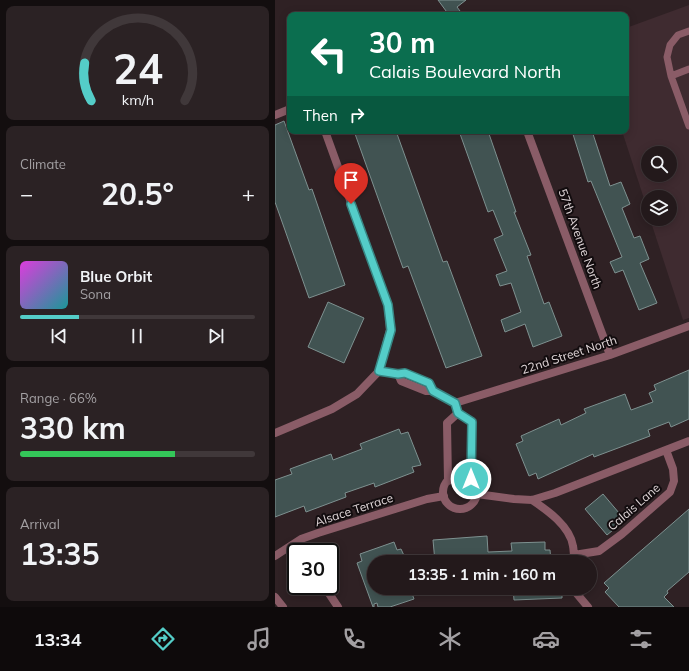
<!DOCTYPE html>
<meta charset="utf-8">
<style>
:root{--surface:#23191b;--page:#2b2224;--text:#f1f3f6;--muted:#a3a0a3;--line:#40383a;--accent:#54cdc8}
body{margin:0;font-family:Mulish,sans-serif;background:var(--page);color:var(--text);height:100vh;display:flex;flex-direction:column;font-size:15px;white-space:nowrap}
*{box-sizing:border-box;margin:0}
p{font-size:13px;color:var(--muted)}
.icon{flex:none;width:22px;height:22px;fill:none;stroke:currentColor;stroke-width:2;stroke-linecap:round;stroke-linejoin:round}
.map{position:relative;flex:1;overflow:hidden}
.sheet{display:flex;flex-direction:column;gap:6px;padding:6px;background:#130e0f;width:275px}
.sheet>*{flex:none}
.guide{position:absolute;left:12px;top:12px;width:342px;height:122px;border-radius:8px;box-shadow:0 2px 10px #0003,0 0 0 1px var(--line);background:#0b6e4f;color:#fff;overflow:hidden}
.fabs{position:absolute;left:366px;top:146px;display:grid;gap:8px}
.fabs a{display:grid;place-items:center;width:36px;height:36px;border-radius:50%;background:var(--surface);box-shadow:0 2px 10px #0003,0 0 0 1px var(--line);font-size:20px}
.speed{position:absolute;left:12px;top:543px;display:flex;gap:8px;font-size:20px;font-weight:700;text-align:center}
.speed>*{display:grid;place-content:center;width:52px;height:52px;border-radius:50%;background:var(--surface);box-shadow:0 2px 10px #0003,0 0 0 1px var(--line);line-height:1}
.speed .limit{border:2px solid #111;border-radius:6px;background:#fff;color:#111}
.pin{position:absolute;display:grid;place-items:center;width:34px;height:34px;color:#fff;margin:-41px -17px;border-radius:50% 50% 50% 0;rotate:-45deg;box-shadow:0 0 4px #0007}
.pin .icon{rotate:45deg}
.me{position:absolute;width:44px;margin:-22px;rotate:0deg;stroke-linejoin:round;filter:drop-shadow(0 0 3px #0008)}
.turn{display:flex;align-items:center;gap:14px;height:84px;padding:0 16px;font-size:18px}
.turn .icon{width:52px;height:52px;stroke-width:2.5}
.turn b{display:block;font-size:28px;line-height:34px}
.then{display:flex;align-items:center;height:38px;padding:0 16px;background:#0003;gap:8px;font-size:15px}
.big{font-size:30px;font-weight:700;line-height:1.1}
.sheet .tile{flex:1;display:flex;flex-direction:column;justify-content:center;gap:6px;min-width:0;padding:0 14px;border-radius:8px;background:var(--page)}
.sheet .dial{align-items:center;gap:0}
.dial svg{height:104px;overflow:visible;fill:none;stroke:var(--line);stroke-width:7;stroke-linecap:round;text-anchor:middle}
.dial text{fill:var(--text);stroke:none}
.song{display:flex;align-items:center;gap:12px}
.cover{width:48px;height:48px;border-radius:6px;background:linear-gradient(135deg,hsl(300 70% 55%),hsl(180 70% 35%))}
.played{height:4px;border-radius:2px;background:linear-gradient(90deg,var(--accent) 25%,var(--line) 25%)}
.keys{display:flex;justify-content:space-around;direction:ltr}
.heat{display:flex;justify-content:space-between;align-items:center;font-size:22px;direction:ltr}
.charge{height:6px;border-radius:3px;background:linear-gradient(90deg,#34c759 66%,var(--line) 0)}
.trip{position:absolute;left:92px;top:555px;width:230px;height:40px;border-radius:20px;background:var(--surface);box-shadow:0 2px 10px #0003,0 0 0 1px var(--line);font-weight:700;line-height:40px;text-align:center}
.tabs{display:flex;height:64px;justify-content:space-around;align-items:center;background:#0e0a0b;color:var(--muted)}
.tabs .icon{width:28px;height:28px}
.tabs .on{color:var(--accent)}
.tabs b{font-size:18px;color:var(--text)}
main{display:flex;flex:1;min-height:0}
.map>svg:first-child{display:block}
.built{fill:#3f2b30;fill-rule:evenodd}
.building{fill:#415352;stroke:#7e9190}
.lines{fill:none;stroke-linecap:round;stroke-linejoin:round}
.lane{stroke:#8a5c67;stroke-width:7}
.street{stroke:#8a5c67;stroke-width:8}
.route-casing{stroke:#378582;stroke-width:10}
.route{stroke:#54cdc8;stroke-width:7}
.labels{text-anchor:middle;stroke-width:4;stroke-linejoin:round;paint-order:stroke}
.street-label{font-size:12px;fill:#e1d7d9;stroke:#120c0e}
</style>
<main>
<section class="sheet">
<div class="tile dial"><svg viewBox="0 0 100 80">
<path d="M14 69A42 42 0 1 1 86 69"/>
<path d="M14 69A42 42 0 0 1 9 40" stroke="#54cdc8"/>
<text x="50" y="56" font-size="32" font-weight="700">24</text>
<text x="50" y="72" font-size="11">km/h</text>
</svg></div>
<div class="tile"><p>Climate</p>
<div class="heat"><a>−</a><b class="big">20.5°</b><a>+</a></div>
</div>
<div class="tile">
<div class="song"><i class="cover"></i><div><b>Blue Orbit</b><p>Sona</p></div></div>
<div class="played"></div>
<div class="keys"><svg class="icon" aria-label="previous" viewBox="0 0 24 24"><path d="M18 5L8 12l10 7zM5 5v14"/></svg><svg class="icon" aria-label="pause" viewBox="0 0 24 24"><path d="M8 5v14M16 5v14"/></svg><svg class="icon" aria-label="next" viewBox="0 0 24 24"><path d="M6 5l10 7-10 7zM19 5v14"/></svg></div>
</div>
<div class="tile"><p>Range · 66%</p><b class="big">330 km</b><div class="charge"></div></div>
<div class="tile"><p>Arrival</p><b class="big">13:35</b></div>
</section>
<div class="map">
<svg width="414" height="607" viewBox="0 0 414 607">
<rect width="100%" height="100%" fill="#2f2124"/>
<path class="built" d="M 414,5 L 414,318 L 408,320 L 375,219 L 395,219 L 395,197 L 373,197 L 373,211 L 347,131 L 351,131 L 351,28 ZM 373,153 L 395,153 L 395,175 L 373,175 Z"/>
<path class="building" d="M 163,0 L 191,0 L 182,7 L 188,15 L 174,15 Z
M 9,121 L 34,190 L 37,189 L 70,285 L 34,298 L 0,202 L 0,125 Z
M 79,131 L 121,131 L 168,262 L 172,261 L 207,356 L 171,368 L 133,266 L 128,268 Z
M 184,131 L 213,131 L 241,212 L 239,212 L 256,255 L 252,256 L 269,304 L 274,302 L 287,336 L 258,347 L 250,324 L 230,332 L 226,320 L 246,312 L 236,283 L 225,286 L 221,275 L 232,271 L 219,239 L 228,235 L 218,210 L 213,212 Z
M 297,131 L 317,131 L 335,186 L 346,182 L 355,204 L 347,208 L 359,238 L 365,236 L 374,259 L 365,263 L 382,303 L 364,310 L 348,270 L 340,273 L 335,262 L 347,257 L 316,181 L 313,182 Z
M 53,302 L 89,318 L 69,363 L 33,347 Z
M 414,370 L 414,419 L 396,427 L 394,422 L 373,430 L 375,436 L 319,457 L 318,454 L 263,479 L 261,473 L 254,476 L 241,444 L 248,441 L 246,436 L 284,419 L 286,425 L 311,413 L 309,409 L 350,394 L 356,410 L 378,402 L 374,393 L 381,390 L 379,385 Z
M 124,429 L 126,434 L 133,432 L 146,465 L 137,467 L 139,472 L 100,487 L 99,483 L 70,493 L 71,497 L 31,512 L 29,506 L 0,517 L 0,480 L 17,474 L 15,469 L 56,454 L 58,460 L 87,449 L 85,444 Z
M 328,494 L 350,520 L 332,535 L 310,509 Z
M 414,509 L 414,572 L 392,591 L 393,593 L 389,597 L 399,607 L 344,607 L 330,592 L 334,588 L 329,583 Z
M 212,536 L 213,552 L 237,551 L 236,543 L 270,542 L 270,550 L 275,550 L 276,562 L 160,562 L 158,540 Z
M 119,542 L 122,550 L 126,549 L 132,562 L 99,562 L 99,588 L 135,588 L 139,599 L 115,607 L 103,607 L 102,603 L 99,604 L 99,607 L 98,607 L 82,563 L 87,561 L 85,554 Z
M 238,588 L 287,588 L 287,598 L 239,600 Z"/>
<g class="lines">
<path class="lane" d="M 414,31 L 403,35 L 395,45 L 392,57 L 396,76 L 414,126
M 396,76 L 414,69"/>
<path class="street" d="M 0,115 L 15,109
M 252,131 L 335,355
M 104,371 L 123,374 L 130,373 L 154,383 L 157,391
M 123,374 L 126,381 L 151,391 L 157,391 L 180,403 L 183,413 L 197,422 L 197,479
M 180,403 L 335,355 L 414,326
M 0,433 L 57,409 L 82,394 L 104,371 L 115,330 L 113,305 L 50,131
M168 492a17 17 0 1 1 34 0a17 17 0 1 1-34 0Z
M 173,481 L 172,423 L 183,413
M 202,494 L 239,499 L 257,500 L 280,493 L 414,441
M 257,500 C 272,510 295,526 298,546 C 299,551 299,557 299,562
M 299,555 L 324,551 L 347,534 L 395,492 L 399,481 L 398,469 L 391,450
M 0,556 L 26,539 L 43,533 L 152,499 L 169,496
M 49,586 L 63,607
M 297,588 L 313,607
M 0,597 L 8,607"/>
</g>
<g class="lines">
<g class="route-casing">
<path id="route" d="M 76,204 L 113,305 L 116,330 L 104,371 L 123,374 L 130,373 L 154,383 L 158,391 L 180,403 L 183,413 L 197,422 L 196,479"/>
</g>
<use href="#route" class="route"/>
</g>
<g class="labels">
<g class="street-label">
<text transform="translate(305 239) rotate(70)" y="4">57th Avenue North</text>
<text transform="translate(294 355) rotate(-18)" y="4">22nd Street North</text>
<text transform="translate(359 507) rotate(-41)" y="4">Calais Lane</text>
<text transform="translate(79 510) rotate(-18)" y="4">Alsace Terrace</text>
</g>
</g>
</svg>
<div class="fabs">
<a><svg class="icon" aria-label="search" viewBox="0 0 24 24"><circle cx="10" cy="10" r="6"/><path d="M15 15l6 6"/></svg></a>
<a><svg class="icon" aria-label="layers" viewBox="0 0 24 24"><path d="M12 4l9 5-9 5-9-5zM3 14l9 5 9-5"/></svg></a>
</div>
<div class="speed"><div class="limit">30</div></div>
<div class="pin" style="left:76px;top:204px;background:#d93025"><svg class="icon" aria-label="arrive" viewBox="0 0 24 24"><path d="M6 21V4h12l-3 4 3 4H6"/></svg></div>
<svg class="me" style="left:196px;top:479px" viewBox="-20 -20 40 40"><circle r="17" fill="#54cdc8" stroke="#fff" stroke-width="3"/><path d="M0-11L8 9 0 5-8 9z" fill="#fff"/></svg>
<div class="trip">13:35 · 1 min · 160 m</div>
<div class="guide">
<div class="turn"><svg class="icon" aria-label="left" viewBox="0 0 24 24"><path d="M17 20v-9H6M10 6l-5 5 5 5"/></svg><div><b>30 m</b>Calais Boulevard North</div></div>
<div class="then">Then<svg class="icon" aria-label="right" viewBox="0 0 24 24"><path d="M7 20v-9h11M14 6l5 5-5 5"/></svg></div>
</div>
</div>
</main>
<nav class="tabs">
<b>13:34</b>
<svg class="icon on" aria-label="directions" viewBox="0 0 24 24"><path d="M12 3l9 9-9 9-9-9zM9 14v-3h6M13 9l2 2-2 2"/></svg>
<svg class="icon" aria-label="music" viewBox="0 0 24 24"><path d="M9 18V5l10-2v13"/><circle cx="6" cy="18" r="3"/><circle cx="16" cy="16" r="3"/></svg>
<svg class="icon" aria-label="phone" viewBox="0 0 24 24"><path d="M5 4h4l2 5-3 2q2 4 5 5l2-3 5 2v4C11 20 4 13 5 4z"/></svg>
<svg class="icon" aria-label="climate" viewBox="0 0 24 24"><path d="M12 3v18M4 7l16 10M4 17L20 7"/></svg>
<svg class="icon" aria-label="car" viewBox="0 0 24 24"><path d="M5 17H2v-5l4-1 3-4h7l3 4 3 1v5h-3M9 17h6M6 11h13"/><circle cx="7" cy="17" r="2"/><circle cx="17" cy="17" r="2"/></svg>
<svg class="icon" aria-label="filters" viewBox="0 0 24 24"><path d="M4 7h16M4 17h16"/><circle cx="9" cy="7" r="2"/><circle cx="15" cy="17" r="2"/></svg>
</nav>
